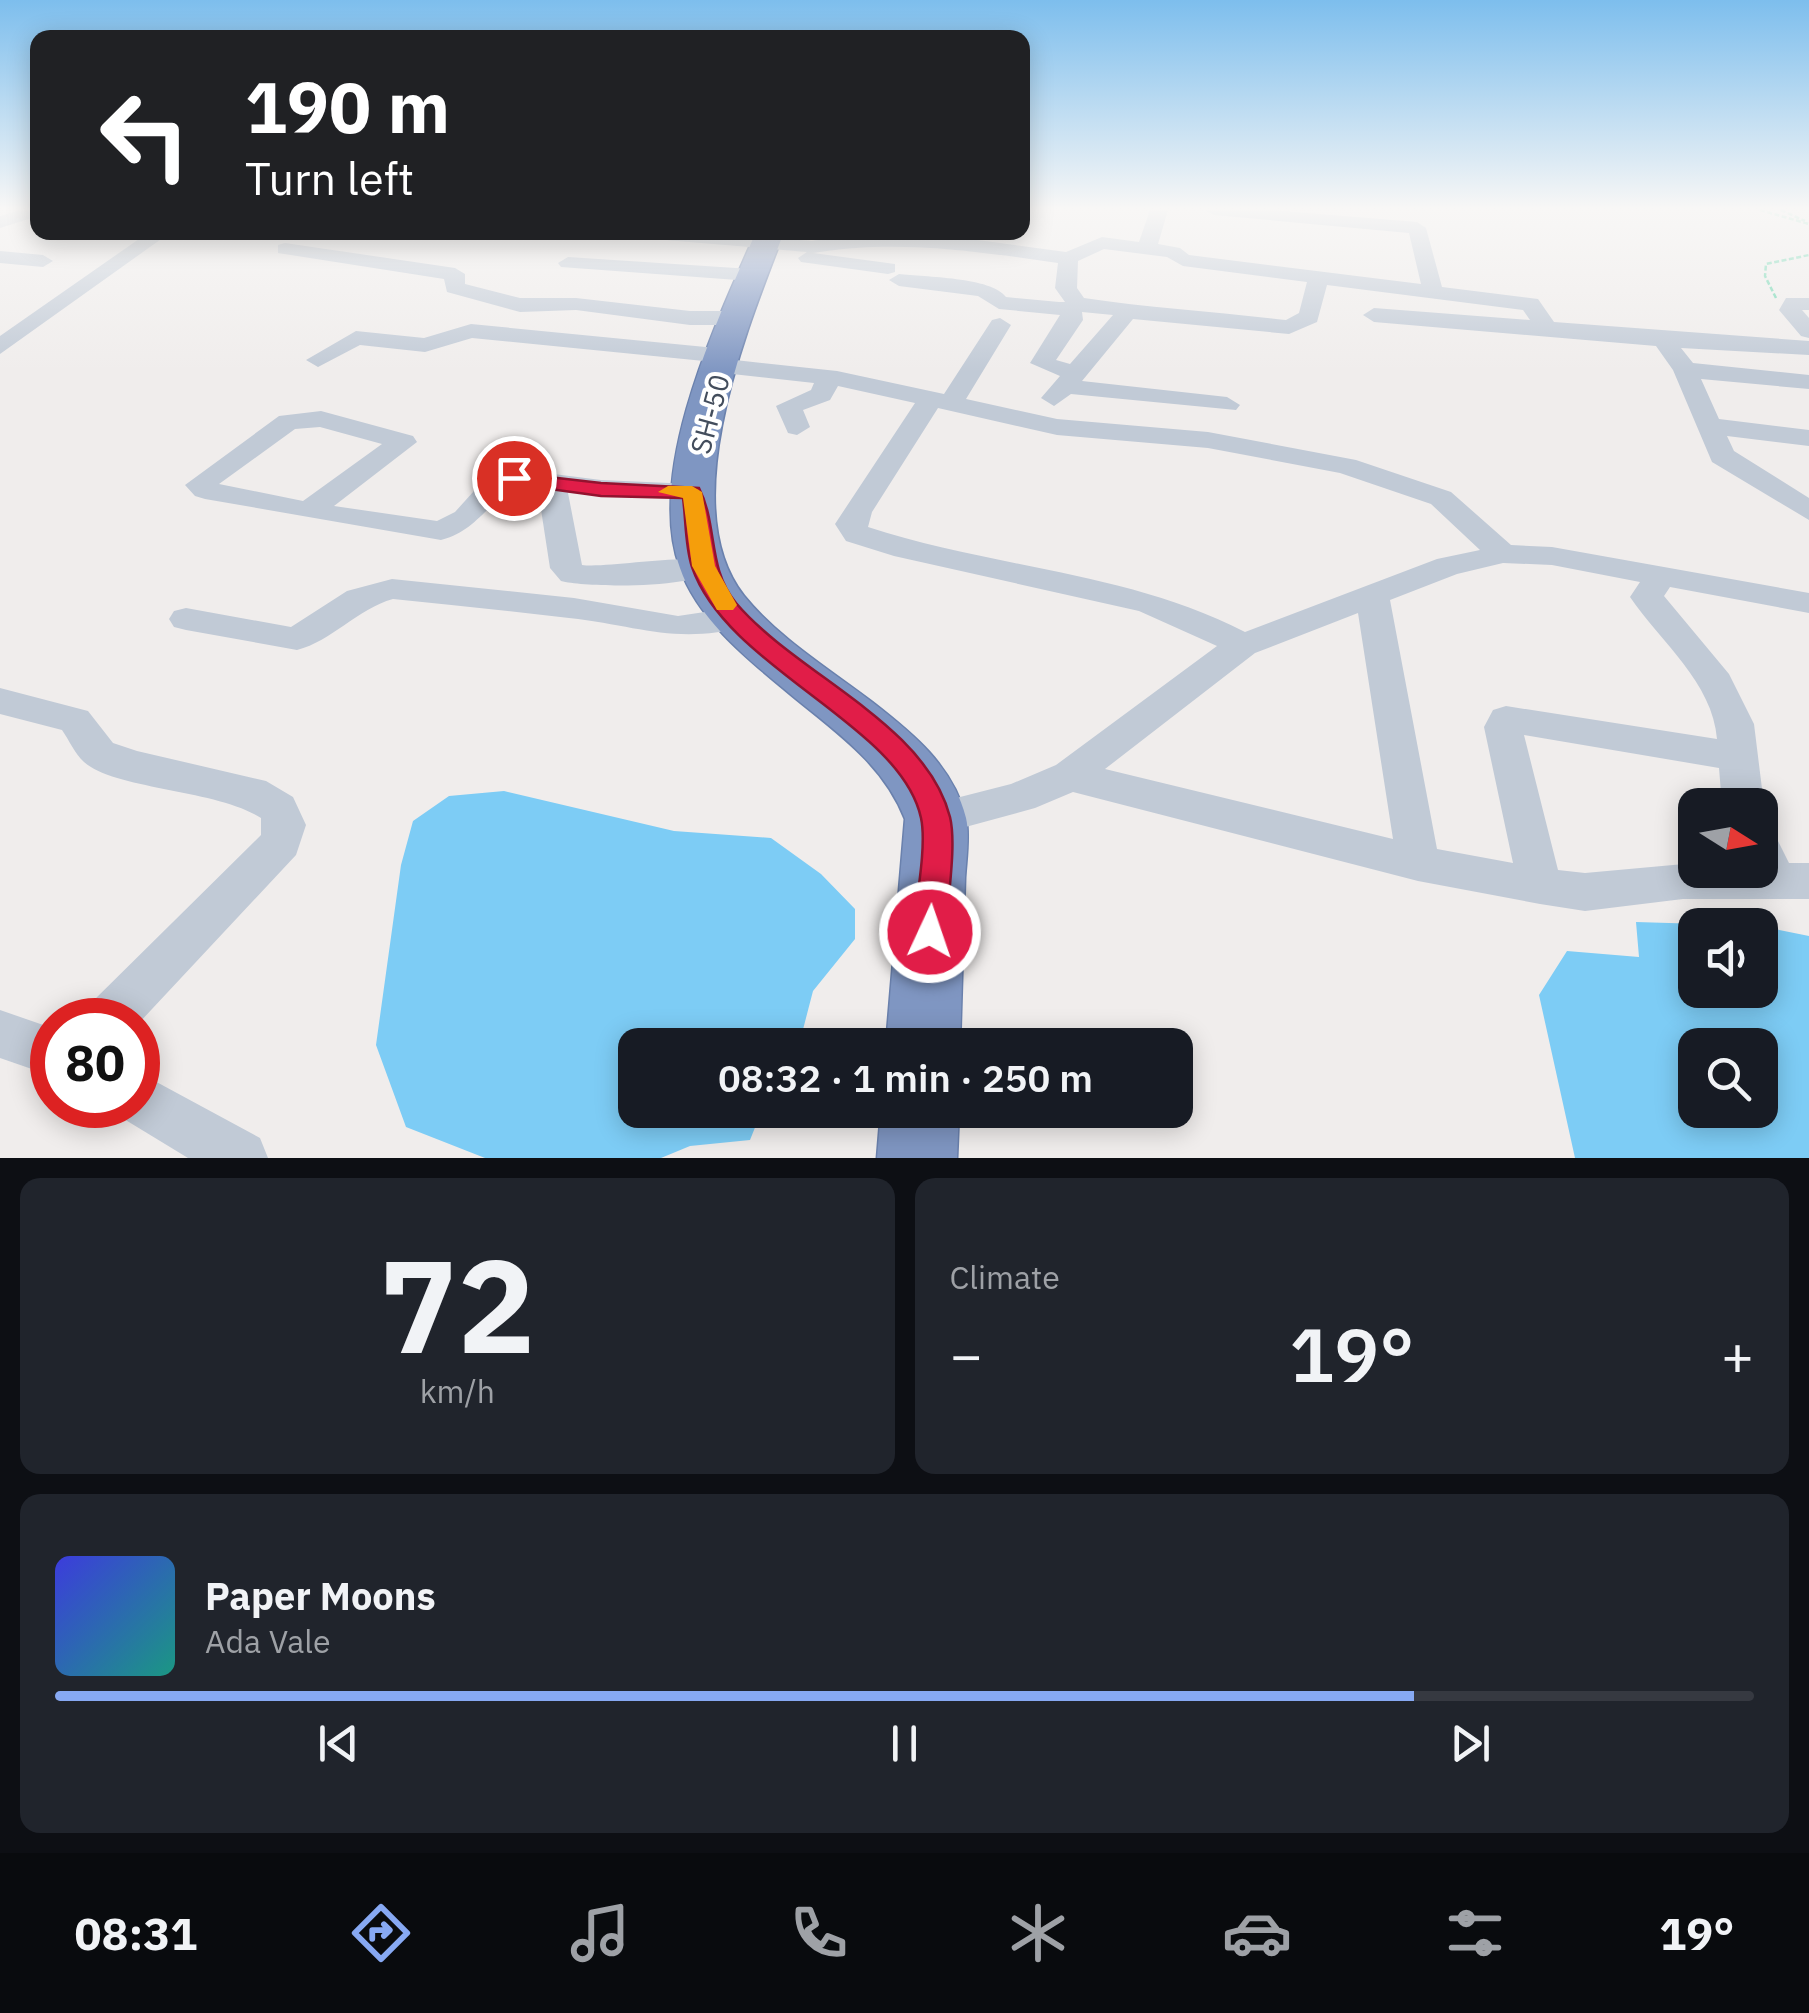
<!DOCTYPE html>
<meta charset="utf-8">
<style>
:root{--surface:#171b24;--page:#20242c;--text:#f1f3f6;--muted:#9ea1a6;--line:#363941;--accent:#87a9f3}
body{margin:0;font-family:"IBM Plex Sans",sans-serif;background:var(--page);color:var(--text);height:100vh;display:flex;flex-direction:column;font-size:38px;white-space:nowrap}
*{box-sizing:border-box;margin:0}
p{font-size:32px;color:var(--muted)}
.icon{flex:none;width:55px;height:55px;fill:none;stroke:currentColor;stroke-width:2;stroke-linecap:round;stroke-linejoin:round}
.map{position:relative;height:1158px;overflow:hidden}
.panel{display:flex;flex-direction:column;gap:20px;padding:20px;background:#0d0f14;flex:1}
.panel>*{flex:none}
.top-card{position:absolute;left:30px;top:30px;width:1000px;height:210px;border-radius:20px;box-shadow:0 5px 25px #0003;background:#202124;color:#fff;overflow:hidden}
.needle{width:65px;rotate:101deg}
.controls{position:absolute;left:1678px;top:788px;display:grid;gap:20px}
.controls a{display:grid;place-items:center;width:100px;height:100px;border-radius:20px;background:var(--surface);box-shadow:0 5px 25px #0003;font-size:50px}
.speed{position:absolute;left:30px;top:998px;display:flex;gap:20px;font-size:50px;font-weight:700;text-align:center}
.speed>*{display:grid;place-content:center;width:130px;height:130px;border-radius:50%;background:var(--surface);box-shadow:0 5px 25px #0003;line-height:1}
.speed .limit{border:15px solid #d22;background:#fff;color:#111}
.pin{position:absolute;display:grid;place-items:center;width:85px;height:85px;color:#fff;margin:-42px;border:5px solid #fff;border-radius:50%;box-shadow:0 2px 10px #0007}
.me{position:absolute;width:110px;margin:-55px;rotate:3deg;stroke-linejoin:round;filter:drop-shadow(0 0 8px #0008)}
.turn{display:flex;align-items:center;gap:35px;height:210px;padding:0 50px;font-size:45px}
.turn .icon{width:130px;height:130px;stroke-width:2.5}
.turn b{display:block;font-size:70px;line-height:85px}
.big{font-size:75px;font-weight:600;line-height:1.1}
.panel .card{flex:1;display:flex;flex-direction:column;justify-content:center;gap:15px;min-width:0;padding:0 35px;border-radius:20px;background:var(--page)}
.panel .dial{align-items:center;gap:0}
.dial b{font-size:130px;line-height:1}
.song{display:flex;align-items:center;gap:30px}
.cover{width:120px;height:120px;border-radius:15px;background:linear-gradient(135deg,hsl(240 70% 55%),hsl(170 70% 35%))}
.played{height:10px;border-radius:5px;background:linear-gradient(90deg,var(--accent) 80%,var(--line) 80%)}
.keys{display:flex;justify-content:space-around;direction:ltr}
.heat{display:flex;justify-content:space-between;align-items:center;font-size:55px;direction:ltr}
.panel .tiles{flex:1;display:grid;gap:20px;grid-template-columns:1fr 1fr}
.card:last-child{grid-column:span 2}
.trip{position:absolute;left:618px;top:1028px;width:575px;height:100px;border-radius:20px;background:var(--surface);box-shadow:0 5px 25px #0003;font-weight:600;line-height:100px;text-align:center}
.dock{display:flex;height:160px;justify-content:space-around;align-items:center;background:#090b0e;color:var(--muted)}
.dock .icon{width:70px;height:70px}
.dock .active{color:var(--accent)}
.dock b{font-size:45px;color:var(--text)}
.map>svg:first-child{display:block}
.water{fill:#7dccf5;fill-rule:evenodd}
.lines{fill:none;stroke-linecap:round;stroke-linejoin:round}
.highway-casing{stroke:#6a81ad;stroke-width:3}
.path{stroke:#6ad5ae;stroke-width:2.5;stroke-dasharray:5 2.5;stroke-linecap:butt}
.minor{fill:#c1cad6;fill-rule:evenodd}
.highway{fill:#7f96c2;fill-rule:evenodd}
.route{fill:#e11d48;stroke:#92132f;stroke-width:2.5}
.slow{fill:#f59e0b}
.labels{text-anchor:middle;stroke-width:8;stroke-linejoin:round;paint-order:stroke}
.street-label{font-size:28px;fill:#434d5c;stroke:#fff}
</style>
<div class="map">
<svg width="1809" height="1158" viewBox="0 0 1809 1158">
<rect width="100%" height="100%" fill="#f0edec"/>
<path class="water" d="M 504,791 L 674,831 L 771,838 L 821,874 L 855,909 L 855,939 L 813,991 L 800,1041 L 788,1045 L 635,1045 L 635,1110 L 762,1110 L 750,1140 L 690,1146 L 661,1158 L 485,1158 L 406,1127 L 376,1045 L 401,865 L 413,821 L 449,796 Z
M 1636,922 L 1735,925 L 1695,925 L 1695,990 L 1760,990 L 1760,926 L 1809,936 L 1809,1158 L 1575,1158 L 1539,995 L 1567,951 L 1639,957 ZM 1695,1045 L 1760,1045 L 1760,1110 L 1695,1110 Z"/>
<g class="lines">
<g class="highway-casing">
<path id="highway" d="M 756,232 L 784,232 C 748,326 673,506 744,596 C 778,638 830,670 872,702 C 912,733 953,766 966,818 C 970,835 966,860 965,878 C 963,934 962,989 960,1045 L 886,1045 L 905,819 C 882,760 830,728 783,688 C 744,656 697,617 680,568 C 645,471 717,321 756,232 Z
M 881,1110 L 959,1110 L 957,1158 L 877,1158 Z"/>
</g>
<path class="path" d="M 1760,210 L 1809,224
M 1781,210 L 1805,221
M 1776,298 L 1765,276 L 1766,264 L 1809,255"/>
<path class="minor" d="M 21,210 L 38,210 L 38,216 L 0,228 L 0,216 Z
M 1150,210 L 1168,210 L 1158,244 L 1180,248 L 1189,255 L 1421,284 L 1409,233 L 1214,215 L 1205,210 L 1271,210 L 1417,222 L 1426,228 L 1442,287 L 1538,299 L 1554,322 L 1809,341 L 1809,355 L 1681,348 L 1693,363 L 1809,375 L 1809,389 L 1701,379 L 1719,419 L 1809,430 L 1809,446 L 1727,436 L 1734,451 L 1809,498 L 1809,520 L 1712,462 L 1673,370 L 1656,346 L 1374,322 L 1363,315 L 1374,308 L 1530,320 L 1523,310 L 1327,285 L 1317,322 L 1289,334 L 1133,319 L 1082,381 L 1227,397 L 1240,405 L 1236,410 L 1071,394 L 1054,406 L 1041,398 L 1060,376 L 1030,363 L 1060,315 L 999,309 L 978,296 L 899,286 L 889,280 L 899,274 C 924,277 992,277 1006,297 L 1059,302 L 1065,302 L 1055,288 L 1058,263 C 974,251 897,239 813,253 L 895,264 L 895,272 L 888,274 L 801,262 L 798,258 L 807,252 L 642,238 L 633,232 L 712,232 L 812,241 L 865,232 L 926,233 L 1066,252 L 1102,237 L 1139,242 ZM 1104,249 L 1167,257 L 1183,266 L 1307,282 L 1299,313 L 1286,320 C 1218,312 1151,308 1084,298 L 1077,288 L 1078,261 ZM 1082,312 L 1113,315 L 1070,364 L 1056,360 L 1083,320 Z
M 43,232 L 136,232 L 127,238 L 52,238 Z
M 149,232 L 171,232 L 0,354 L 0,336 Z
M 285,243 L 455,268 L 465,274 L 465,284 L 520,298 L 576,298 L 690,311 L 735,311 L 746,318 L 735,325 L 690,325 L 576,310 L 520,312 L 447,292 L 444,279 L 278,253 L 278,245 Z
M 0,251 L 43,255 L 53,261 L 43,267 L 0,263 Z
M 568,257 L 751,269 L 761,275 L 751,281 L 561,267 L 558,263 Z
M 1786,298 L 1809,298 L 1809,310 L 1802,310 L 1809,318 L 1809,338 L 1801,336 L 1779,310 Z
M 1000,318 L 1011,325 L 966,399 L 1057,419 L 1208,432 L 1356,460 L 1451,492 L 1511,545 L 1552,547 L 1809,593 L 1809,613 L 1670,587 L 1664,596 L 1729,674 L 1754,724 L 1764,805 L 1760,812 L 1760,805 L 1722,805 L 1719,768 L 1524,735 L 1558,870 L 1585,873 L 1695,863 L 1695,870 L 1760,870 L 1760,830 L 1775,835 L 1789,863 L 1809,863 L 1809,899 L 1683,899 L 1585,911 L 1540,904 L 1418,881 L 1073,792 L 1035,808 L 936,835 L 921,831 L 915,819 L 921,807 L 1011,784 L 1056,765 L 1217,646 L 1139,611 L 894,556 L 846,541 L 835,524 L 915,403 L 838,386 L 830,400 L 803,410 L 810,427 L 797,435 L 788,433 L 776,406 L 811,390 L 814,383 L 723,373 L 714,371 L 714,362 L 472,338 L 425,352 L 360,345 L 318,367 L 306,360 L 356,331 L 424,338 L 471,324 L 726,349 L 734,351 L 735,360 L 837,371 L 944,394 L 992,320 ZM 938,408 L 1057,435 L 1208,448 L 1340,473 L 1431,504 L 1480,550 L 1437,559 L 1245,632 C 1127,571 992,568 868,527 L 872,512 ZM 1503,563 L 1552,565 L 1640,582 L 1630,597 C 1660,641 1713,683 1717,739 L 1506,706 L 1493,710 L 1484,727 L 1513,863 L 1437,849 L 1390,600 L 1457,574 ZM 1358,613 L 1393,839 L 1105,769 L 1255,653 Z
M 321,411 L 413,436 L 417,442 L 334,506 L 437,521 L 455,512 L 483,481 L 514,469 L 601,480 L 692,484 L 702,487 L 707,493 L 702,499 L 568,493 L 582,565 C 609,569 707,549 719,567 C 704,589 588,588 561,581 L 550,568 L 538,490 C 491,484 486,529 441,540 L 205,499 L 195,496 L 185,485 L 279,416 ZM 320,427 L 382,444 L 303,501 L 219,484 L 295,429 Z
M 392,579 L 574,598 L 678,616 L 738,607 L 750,610 L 755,618 L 750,626 C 674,645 641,626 569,618 C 510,611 451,605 393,599 C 357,609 332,641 297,650 L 186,630 L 174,627 L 169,619 L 174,611 L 186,608 L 291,627 L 347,591 Z
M 0,688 L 88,711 L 113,743 L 137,751 L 266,781 L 293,797 L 306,825 L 296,855 L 138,1024 L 138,1020 L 83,1020 L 90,1004 L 261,835 L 261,818 C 216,789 116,790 84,762 C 75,754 69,740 62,730 L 0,714 Z
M 0,1010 L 52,1028 L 52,1076 L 0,1058 Z
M 138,1072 L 260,1138 L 268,1158 L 188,1158 L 119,1116 L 114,1105 L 138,1105 Z"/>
<use href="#highway" class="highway"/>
</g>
<linearGradient id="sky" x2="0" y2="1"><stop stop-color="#7dbeed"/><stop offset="0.56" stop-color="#f8f7f6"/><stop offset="1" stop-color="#f8f7f6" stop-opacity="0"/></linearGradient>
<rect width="1809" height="372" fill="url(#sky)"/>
<path class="route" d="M 514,473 L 601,483 L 699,488 C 718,525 707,568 736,603 C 797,675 926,723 950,817 C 957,846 947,901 946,932 L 941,942 L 930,946 L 918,942 L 913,932 C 916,901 927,846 921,818 C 901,724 727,669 692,567 C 685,546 686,520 683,498 L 601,496 L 507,483 L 505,478 Z"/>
<path class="slow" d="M 692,486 L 702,492 L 715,566 L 737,605 L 733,610 L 717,610 L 692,566 L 683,498 L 658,492 L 668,486 Z"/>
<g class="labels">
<g class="street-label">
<text transform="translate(710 414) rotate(-75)" y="10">SH-50</text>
</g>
</g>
</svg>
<div class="controls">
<a><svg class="needle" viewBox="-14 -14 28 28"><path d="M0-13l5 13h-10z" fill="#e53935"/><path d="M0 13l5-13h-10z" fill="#9ea1a6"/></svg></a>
<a><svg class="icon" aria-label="sound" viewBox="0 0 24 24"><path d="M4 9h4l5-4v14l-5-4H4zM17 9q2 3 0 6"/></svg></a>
<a><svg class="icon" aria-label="search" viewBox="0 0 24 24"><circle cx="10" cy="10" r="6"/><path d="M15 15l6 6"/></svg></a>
</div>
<div class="speed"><div class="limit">80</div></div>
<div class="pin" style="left:514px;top:478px;background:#d93025"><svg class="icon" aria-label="arrive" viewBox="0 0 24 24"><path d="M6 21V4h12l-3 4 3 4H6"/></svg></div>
<svg class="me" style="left:930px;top:932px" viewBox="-20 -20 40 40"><circle r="17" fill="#e11d48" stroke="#fff" stroke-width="3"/><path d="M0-11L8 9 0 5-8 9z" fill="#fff"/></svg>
<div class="trip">08:32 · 1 min · 250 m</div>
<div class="top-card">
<div class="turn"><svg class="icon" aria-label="left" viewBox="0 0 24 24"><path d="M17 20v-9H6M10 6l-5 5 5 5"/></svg><div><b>190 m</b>Turn left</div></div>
</div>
</div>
<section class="panel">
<div class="tiles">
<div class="card dial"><b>72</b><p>km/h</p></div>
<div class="card"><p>Climate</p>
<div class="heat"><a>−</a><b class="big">19°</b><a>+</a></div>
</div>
<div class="card">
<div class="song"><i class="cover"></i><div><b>Paper Moons</b><p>Ada Vale</p></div></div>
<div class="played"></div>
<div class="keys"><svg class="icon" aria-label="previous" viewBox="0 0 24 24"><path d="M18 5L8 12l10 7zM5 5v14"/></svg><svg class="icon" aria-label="pause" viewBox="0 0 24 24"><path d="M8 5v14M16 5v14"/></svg><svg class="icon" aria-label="next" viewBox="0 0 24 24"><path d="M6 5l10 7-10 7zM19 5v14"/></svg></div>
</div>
</div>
</section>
<nav class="dock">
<b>08:31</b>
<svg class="icon active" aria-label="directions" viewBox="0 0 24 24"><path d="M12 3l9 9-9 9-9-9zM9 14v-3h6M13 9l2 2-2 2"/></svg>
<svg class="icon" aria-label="music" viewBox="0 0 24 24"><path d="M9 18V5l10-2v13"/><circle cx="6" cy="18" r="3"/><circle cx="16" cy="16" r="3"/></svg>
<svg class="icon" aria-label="phone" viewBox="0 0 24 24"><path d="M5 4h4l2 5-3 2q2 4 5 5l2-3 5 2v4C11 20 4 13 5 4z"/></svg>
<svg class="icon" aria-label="climate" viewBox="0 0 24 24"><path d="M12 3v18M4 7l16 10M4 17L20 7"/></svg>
<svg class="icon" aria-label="car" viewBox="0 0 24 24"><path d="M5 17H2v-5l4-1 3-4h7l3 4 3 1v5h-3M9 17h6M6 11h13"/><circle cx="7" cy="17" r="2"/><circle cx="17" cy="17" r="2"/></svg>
<svg class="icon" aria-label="filters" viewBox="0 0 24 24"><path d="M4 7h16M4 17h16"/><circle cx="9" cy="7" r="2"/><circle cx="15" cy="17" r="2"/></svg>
<b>19°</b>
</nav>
